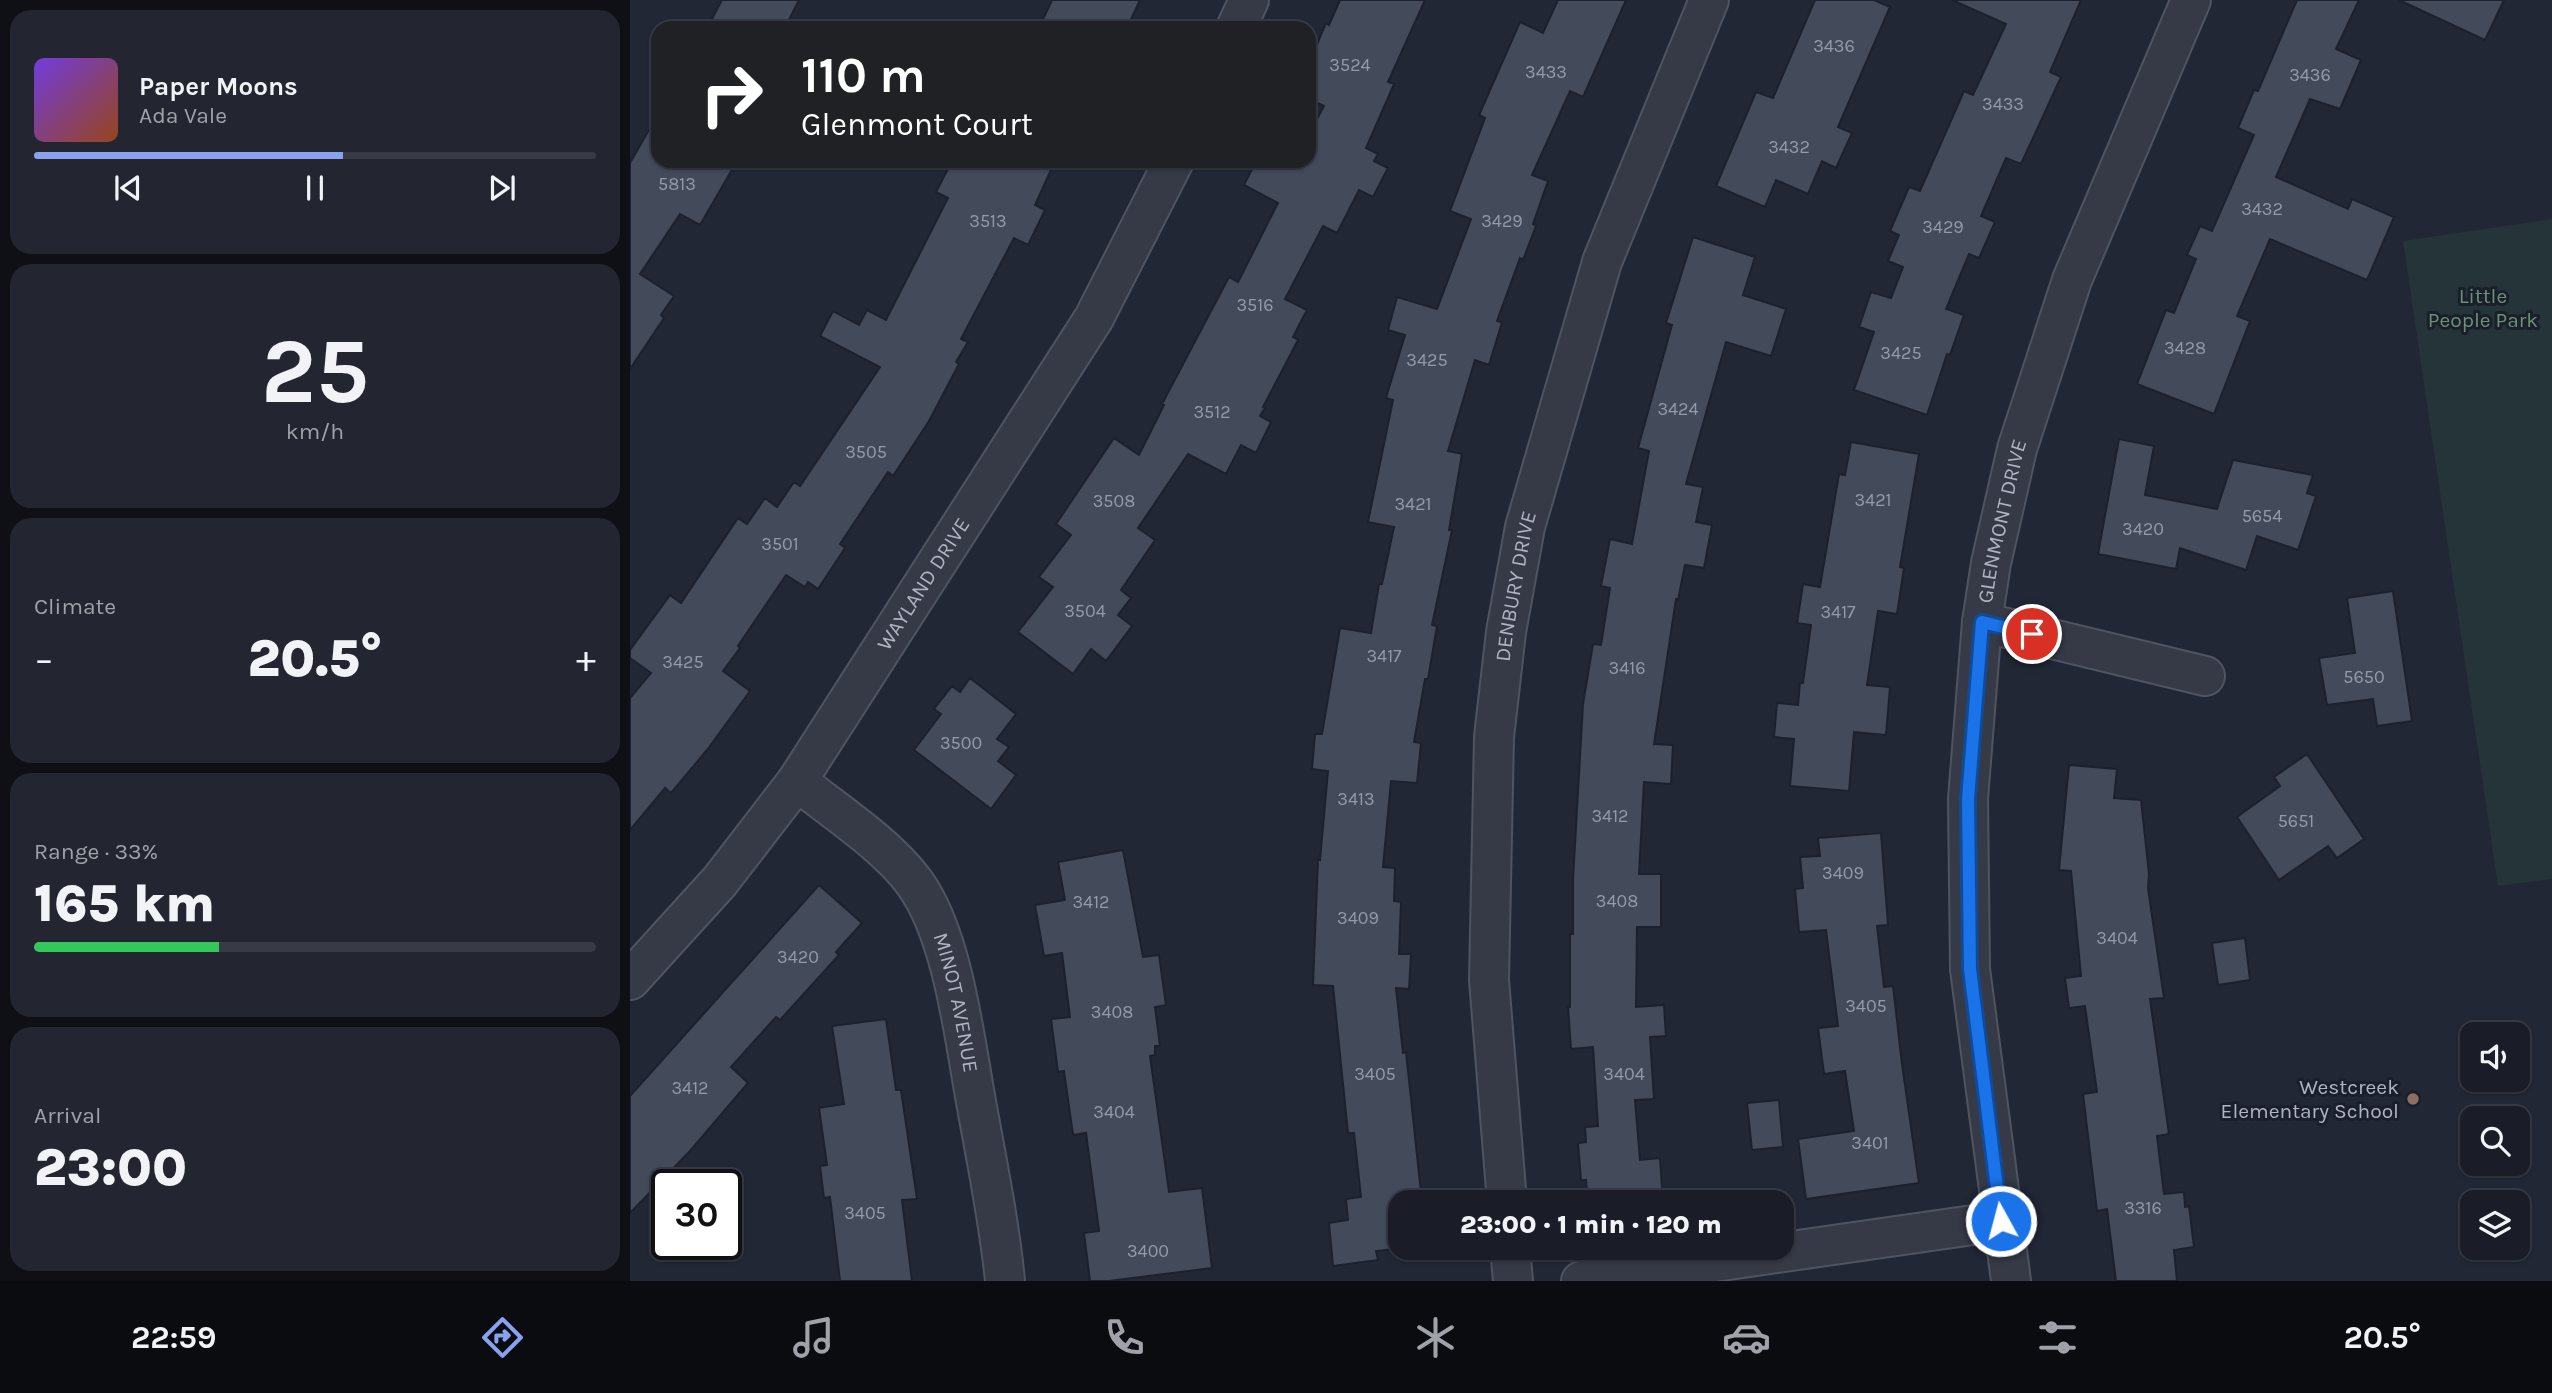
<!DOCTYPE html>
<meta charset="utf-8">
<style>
:root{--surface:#1a1d28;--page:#232630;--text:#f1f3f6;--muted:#9fa2a8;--line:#383b45;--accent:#88a2ef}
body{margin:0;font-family:Karla,sans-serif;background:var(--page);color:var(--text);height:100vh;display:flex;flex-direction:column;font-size:26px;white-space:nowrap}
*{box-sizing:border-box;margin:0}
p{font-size:23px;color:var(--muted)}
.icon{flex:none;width:38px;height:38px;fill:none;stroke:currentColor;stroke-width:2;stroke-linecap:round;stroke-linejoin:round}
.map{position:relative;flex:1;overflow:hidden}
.panel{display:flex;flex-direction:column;gap:10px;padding:10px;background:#0e1016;width:630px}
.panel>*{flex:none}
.guide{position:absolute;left:21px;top:21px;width:665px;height:147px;border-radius:21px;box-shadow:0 2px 5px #0004,0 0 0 2px var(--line);background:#202124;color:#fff;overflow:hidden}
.fabs{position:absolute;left:1830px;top:1022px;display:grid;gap:14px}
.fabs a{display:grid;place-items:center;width:70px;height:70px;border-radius:14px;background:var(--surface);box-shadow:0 2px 5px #0004,0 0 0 2px var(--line);font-size:35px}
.speed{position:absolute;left:21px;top:1169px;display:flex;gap:14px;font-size:35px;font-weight:700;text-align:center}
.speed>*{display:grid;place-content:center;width:91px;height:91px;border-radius:50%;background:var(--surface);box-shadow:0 2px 5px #0004,0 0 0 2px var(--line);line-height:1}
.speed .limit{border:4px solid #111;border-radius:10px;background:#fff;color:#111}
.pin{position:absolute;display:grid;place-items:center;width:60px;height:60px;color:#fff;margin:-30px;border:4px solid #fff;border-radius:50%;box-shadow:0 2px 7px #0007}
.me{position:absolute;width:77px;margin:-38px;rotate:353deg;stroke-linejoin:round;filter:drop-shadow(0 0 5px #0008)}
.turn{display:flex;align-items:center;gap:24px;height:147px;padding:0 35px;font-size:32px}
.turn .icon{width:91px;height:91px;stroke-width:2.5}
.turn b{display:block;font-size:49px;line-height:60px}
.big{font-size:52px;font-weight:800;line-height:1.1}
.panel .tile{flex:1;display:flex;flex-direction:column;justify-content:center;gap:10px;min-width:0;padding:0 24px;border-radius:21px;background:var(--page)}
.panel .dial{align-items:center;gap:0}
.dial b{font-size:91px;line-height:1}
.song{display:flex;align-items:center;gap:21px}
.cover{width:84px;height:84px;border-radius:10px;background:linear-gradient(135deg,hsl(260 70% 55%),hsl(20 70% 35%))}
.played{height:7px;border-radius:4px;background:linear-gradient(90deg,var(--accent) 55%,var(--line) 55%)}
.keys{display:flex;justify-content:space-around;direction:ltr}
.heat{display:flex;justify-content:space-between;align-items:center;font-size:38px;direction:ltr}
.charge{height:10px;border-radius:5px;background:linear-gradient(90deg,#34c759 33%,var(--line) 0)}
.trip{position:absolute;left:758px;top:1190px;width:406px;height:70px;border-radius:21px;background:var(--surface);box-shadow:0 2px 5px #0004,0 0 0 2px var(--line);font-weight:800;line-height:70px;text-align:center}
.menu{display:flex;height:112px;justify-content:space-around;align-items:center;background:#0a0c10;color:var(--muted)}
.menu .icon{width:49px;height:49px}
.menu .active{color:var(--accent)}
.menu b{font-size:32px;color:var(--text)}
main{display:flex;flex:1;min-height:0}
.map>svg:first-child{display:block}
.green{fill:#243438}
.building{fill:#434a5a;stroke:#1c212d;stroke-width:2}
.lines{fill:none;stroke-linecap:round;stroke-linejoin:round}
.minor-casing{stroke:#4f5461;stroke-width:42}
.minor{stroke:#353a46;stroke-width:38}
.route-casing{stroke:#114b97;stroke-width:18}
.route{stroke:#1a73e8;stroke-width:12}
.education-dot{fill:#8d6e63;stroke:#1a1f2b;stroke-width:2.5}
.labels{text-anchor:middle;stroke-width:6;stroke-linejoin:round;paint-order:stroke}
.number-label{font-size:18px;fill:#949aa9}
.park-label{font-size:21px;fill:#699178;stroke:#1a1f2b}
.street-label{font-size:21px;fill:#afb4c3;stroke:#1a1f2b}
.poi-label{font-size:21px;fill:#afb4c3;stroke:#1a1f2b;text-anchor:end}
</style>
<main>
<section class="panel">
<div class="tile">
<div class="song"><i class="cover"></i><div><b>Paper Moons</b><p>Ada Vale</p></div></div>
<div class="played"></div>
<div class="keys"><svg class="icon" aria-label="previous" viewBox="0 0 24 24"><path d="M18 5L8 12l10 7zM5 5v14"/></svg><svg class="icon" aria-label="pause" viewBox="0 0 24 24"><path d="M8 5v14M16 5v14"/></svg><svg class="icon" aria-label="next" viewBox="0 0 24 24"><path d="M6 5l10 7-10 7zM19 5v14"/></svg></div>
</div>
<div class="tile dial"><b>25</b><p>km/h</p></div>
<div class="tile"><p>Climate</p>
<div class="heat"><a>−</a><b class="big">20.5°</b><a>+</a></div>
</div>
<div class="tile"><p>Range · 33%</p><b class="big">165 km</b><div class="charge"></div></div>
<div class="tile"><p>Arrival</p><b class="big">23:00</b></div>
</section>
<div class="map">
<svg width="1922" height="1281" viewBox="0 0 1922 1281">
<rect width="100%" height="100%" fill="#222736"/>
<path class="green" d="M 1922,219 L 1922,879 L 1868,886 L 1773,241 Z"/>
<path class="building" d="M 92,0 L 169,0 L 155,28 L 77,28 Z
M 422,0 L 510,0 L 497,28 L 409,28 Z
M 710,0 L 795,0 L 758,82 L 764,84 L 736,148 L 748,154 L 744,161 L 758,168 L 743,197 L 729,190 L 707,233 L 693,226 L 655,299 L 677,310 L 663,337 L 668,340 L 633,407 L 635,408 L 630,416 L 641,422 L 626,453 L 611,445 L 596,474 L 558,454 L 508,528 L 525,540 L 491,590 L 501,598 L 488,615 L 502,626 L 476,661 L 461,649 L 443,674 L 388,632 L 423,587 L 409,577 L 441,535 L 426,524 L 484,438 L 509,455 L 534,405 L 532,404 L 599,277 L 608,282 L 648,203 L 614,185 L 626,161 L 679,161 L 679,134 L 694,106 L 679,99 L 679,63 L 696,23 L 699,25 Z
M 928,0 L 996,0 L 953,97 L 940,91 L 902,175 L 918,181 L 903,224 L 906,226 L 893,260 L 890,258 L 867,321 L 872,322 L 859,365 L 845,360 L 818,451 L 832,454 L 819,530 L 822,530 L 802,625 L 807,626 L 798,679 L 795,679 L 784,742 L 791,743 L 787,783 L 761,781 L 753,867 L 765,868 L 764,901 L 771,902 L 769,954 L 781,954 L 779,989 L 766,988 L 773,1053 L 776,1052 L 792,1202 L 770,1202 L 770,1248 L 773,1248 L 746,1251 L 748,1260 L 703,1266 L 699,1223 L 718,1220 L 716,1199 L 731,1197 L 724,1133 L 718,1133 L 703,986 L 683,985 L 688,859 L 690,860 L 698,771 L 682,769 L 685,734 L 692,734 L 710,628 L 741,633 L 749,584 L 752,584 L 764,527 L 738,522 L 763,400 L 756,398 L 775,335 L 758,330 L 767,297 L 807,309 L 841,219 L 820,211 L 855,118 L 849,115 L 890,22 L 913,33 Z
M 1185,0 L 1244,0 L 1260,7 L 1208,127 L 1222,133 L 1206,168 L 1192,161 L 1178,194 L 1146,180 L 1135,207 L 1086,186 L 1126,92 L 1143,98 Z
M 1322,0 L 1451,0 L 1420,72 L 1431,77 L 1391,164 L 1376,158 L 1351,216 L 1365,222 L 1349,258 L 1339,254 L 1316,309 L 1334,315 L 1320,355 L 1317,354 L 1297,415 L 1224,390 L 1244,332 L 1229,327 L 1241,292 L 1261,298 L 1273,267 L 1258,261 L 1269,235 L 1260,231 L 1279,187 L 1290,191 L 1334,91 L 1343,95 L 1376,24 Z
M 1667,0 L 1729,0 L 1706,49 L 1731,60 L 1710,109 L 1680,99 L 1646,177 L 1718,209 L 1722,199 L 1764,217 L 1737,280 L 1640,239 L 1607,316 L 1620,321 L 1584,414 L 1507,384 L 1536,310 L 1544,313 L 1566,259 L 1557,255 L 1570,226 L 1582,231 L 1624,135 L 1608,128 L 1624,90 L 1628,91 Z
M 1769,0 L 1874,0 L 1855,40 Z
M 28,114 L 28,161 L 107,161 L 70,225 L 50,214 L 10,274 L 44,296 L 31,315 L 34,318 L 0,369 L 0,163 Z
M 322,161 L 425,161 L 405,205 L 415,210 L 398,245 L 384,238 L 331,339 L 338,342 L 326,362 L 329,364 L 299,421 L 263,476 L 258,472 L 210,544 L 215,548 L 188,589 L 178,582 L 175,587 L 156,575 L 108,646 L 110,648 L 93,671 L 120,691 L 77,750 L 41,793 L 35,788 L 0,830 L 0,698 L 21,673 L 0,658 L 0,650 L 40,595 L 51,603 L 108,518 L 117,524 L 135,498 L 147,507 L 164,482 L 170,486 L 250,367 L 190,336 L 203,311 L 229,325 L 237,310 L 256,320 L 318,198 L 306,192 Z
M 1063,237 L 1125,257 L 1113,295 L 1156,309 L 1141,356 L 1096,342 L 1056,484 L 1073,487 L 1066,522 L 1082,525 L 1074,568 L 1055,565 L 1048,600 L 1046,599 L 1024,744 L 1043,745 L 1041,784 L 1014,782 L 1009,874 L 1031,874 L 1031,927 L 1007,927 L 1006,1007 L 1034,1005 L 1036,1036 L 1020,1037 L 1024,1099 L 1005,1100 L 1010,1160 L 1030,1158 L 1033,1202 L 958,1202 L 956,1180 L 951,1180 L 948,1143 L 956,1142 L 955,1127 L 968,1126 L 963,1047 L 941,1049 L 938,1007 L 940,1007 L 940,934 L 943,934 L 943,879 L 953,704 L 963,644 L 971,645 L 980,588 L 971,586 L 980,539 L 1002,544 L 1019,451 L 1008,448 L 1042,325 L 1036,323 Z
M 1489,439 L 1524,446 L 1515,495 L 1587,509 L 1603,460 L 1683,475 L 1677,493 L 1686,496 L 1668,550 L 1627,536 L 1616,570 L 1550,548 L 1546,569 L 1468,554 Z
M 1221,442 L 1289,454 L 1270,567 L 1274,568 L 1267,614 L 1248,611 L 1237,685 L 1260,687 L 1256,735 L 1224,732 L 1219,791 L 1160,786 L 1164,739 L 1144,737 L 1147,703 L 1168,705 L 1170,683 L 1173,683 L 1181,625 L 1167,623 L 1173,584 L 1190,587 L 1209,474 L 1215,475 Z
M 1763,591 L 1782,721 L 1747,726 L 1743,699 L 1697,705 L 1689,658 L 1725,653 L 1717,598 Z
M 340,678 L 386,714 L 367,739 L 379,747 L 368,761 L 386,775 L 361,809 L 284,750 L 311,714 L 304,709 L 322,686 L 330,692 Z
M 1677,754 L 1734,839 L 1707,858 L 1698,846 L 1649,880 L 1607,817 L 1650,786 L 1644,777 Z
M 1439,765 L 1487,769 L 1484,798 L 1511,800 L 1519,874 L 1518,888 L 1534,998 L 1520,999 L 1539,1134 L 1527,1136 L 1534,1194 L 1554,1192 L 1555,1207 L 1559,1206 L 1564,1247 L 1544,1250 L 1547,1281 L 1486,1281 L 1477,1209 L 1467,1211 L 1453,1094 L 1467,1092 L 1455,1006 L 1439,1008 L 1435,978 L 1451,976 L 1441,871 L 1429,870 Z
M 1251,833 L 1258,925 L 1247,926 L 1254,987 L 1263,986 L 1272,1064 L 1289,1183 L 1176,1199 L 1168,1139 L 1224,1131 L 1215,1071 L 1194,1074 L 1188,1028 L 1208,1026 L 1196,930 L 1169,932 L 1165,889 L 1173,888 L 1170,857 L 1190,856 L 1188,838 Z
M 493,850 L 513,957 L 529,955 L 536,1005 L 525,1007 L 530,1046 L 525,1046 L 525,1055 L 520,1056 L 539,1192 L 572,1188 L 582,1268 L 479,1281 L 460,1281 L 454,1233 L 469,1231 L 456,1133 L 443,1135 L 434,1071 L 428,1072 L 421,1019 L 440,1017 L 432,953 L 414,956 L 405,905 L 435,900 L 428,862 Z
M 189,885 L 232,923 L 206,952 L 209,955 L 150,1020 L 146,1017 L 101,1067 L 118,1083 L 60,1151 L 0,1213 L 0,1096 Z
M 1615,938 L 1620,980 L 1588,985 L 1582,943 Z
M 256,1019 L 266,1090 L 271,1090 L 287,1199 L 272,1200 L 282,1281 L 210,1281 L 200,1197 L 194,1198 L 190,1166 L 197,1165 L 189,1108 L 214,1104 L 202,1026 Z
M 1149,1100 L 1153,1147 L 1122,1150 L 1117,1103 Z"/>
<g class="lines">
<g class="minor-casing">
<g id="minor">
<path d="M 606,28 L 619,0"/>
<path d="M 1352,622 L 1575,676"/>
<path id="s1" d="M 167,781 C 203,810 257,845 284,882 C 322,933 334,1034 345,1096 C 356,1158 369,1219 375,1281"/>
<path id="s2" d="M 0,980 L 90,881 L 167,781 L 464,318 L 544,161"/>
<path id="s3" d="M 877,1202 L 859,980 L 864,737 L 876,632 L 895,527 L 972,262 L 1079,0"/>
<path d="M 880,1248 L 883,1281"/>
<path d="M 951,1281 L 1371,1221"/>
<path id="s4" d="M 1381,1281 L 1340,969 L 1338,799 L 1352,622 L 1361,563 L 1387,449 L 1442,280 L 1561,0"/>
</g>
</g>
<use href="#minor" class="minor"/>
</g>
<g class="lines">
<g class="route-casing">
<path id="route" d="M 1371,1221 L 1340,969 L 1338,799 L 1352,622 L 1402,634"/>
</g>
<use href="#route" class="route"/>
</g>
<circle class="education-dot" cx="1783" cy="1099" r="7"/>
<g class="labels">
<g class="number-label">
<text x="1204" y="52">3436</text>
<text x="720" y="71">3524</text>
<text x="916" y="78">3433</text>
<text x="1680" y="81">3436</text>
<text x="1373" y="110">3433</text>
<text x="1159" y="153">3432</text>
<text x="47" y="190">5813</text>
<text x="1632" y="215">3432</text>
<text x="358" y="227">3513</text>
<text x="872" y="227">3429</text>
<text x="1313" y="233">3429</text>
<text x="625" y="311">3516</text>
<text x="1555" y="354">3428</text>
<text x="1271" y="359">3425</text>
<text x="797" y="366">3425</text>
<text x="1048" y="415">3424</text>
<text x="582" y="418">3512</text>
<text x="236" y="458">3505</text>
<text x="1243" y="506">3421</text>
<text x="484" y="507">3508</text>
<text x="783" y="510">3421</text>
<text x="1632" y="522">5654</text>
<text x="1513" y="535">3420</text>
<text x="150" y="550">3501</text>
<text x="455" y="617">3504</text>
<text x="1208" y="618">3417</text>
<text x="754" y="662">3417</text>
<text x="53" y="668">3425</text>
<text x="997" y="674">3416</text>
<text x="1734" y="683">5650</text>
<text x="331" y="749">3500</text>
<text x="726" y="805">3413</text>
<text x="980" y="822">3412</text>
<text x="1666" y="827">5651</text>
<text x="1213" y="879">3409</text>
<text x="987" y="907">3408</text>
<text x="461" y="908">3412</text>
<text x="728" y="924">3409</text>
<text x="1487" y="944">3404</text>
<text x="168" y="963">3420</text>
<text x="1236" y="1012">3405</text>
<text x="482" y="1018">3408</text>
<text x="745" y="1080">3405</text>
<text x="994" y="1080">3404</text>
<text x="60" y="1094">3412</text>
<text x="484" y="1118">3404</text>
<text x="1240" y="1149">3401</text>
<text x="1513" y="1214">3316</text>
<text x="235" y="1219">3405</text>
<text x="518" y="1257">3400</text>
</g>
<g class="park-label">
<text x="1853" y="303">Little<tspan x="1853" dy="24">People Park</tspan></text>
</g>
<g class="street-label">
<text dy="7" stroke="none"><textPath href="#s4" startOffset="765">GLENMONT DRIVE</textPath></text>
<text dy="7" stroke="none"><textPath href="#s2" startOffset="494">WAYLAND DRIVE</textPath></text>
<text dy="7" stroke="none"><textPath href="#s3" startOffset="618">DENBURY DRIVE</textPath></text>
<text dy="7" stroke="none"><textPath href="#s1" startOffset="284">MINOT AVENUE</textPath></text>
</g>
<g class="poi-label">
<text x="1769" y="1094">Westcreek<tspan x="1769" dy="24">Elementary School</tspan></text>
</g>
</g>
</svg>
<div class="fabs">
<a><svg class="icon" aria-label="sound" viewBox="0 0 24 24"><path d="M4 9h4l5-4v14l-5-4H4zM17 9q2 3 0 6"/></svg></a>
<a><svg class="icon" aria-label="search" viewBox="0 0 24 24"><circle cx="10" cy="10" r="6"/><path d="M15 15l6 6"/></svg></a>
<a><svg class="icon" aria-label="layers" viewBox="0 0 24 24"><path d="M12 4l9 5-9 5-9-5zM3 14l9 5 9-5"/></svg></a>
</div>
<div class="speed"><div class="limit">30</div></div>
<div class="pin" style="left:1402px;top:634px;background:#d93025"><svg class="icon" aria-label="arrive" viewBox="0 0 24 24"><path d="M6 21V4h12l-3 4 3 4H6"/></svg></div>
<svg class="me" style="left:1371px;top:1221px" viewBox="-20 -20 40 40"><circle r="17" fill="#1a73e8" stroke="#fff" stroke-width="3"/><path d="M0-11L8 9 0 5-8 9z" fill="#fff"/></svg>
<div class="trip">23:00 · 1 min · 120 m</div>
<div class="guide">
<div class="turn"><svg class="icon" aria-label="right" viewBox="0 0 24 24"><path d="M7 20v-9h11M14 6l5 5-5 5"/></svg><div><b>110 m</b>Glenmont Court</div></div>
</div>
</div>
</main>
<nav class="menu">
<b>22:59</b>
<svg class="icon active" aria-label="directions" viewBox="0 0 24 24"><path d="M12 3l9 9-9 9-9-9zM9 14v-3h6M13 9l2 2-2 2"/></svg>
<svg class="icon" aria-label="music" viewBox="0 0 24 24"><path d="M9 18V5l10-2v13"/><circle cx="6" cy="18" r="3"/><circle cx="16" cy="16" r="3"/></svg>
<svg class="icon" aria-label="phone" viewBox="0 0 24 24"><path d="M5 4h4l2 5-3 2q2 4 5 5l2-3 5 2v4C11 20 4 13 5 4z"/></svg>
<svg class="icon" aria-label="climate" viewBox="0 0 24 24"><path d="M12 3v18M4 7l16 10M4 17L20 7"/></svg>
<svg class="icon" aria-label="car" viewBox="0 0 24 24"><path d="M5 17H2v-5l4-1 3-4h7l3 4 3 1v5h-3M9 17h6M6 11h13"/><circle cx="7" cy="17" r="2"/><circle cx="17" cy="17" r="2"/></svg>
<svg class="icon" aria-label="filters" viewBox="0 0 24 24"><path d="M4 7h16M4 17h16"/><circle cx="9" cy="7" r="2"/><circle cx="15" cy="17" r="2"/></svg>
<b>20.5°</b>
</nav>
